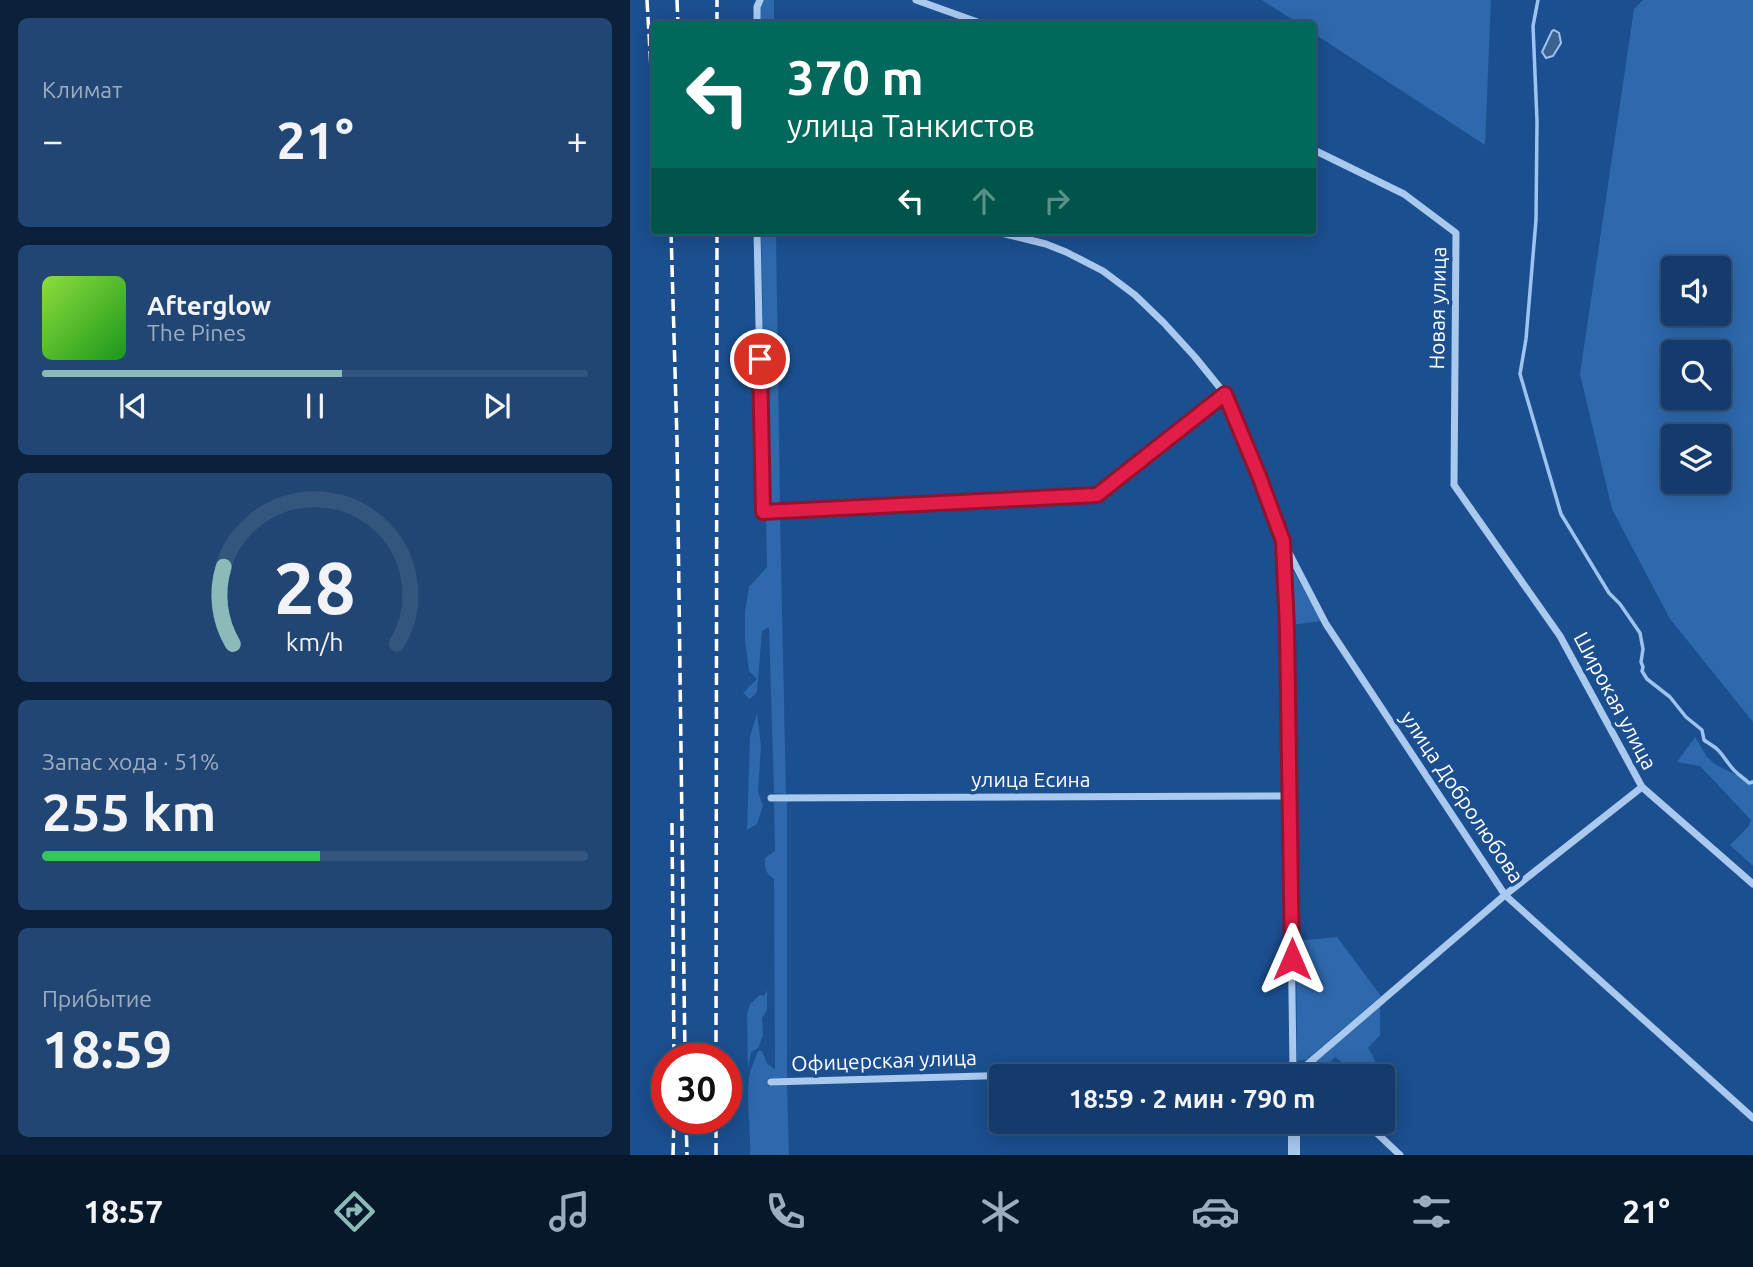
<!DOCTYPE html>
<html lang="ru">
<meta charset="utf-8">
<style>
:root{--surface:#143b6b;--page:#214673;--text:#f1f3f6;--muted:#9dadc1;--line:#33557e;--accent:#8bbbb9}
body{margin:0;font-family:Ubuntu,sans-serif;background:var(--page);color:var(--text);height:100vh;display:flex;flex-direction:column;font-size:26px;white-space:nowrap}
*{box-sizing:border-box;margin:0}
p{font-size:23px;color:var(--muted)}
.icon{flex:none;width:38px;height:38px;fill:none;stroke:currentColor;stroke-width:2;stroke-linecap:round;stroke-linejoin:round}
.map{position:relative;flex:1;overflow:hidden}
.sheet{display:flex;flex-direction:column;gap:18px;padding:18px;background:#0b203b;width:630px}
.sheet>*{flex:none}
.banner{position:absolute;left:21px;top:21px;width:665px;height:214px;border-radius:7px;box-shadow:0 4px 18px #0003,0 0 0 2px var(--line);background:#00695c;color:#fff;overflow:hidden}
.fabs{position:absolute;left:1031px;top:256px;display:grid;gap:14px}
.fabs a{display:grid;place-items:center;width:70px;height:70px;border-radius:7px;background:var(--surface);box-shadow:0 4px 18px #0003,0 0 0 2px var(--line);font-size:35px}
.speed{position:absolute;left:21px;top:1043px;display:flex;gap:14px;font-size:35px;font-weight:700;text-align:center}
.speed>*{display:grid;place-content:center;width:91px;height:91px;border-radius:50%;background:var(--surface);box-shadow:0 4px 18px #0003,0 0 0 2px var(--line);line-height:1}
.speed .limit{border:10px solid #d22;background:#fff;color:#111}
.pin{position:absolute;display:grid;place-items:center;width:60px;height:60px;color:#fff;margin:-30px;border:4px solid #fff;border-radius:50%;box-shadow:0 2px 7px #0007}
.me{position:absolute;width:77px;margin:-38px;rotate:0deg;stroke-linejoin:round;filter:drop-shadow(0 0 5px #0008)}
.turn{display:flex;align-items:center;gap:24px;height:147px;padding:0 21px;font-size:32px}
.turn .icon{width:91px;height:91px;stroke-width:2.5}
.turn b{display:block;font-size:49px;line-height:60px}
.lanes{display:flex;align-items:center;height:66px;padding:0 21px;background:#0003;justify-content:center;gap:35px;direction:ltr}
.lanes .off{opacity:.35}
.big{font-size:52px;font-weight:600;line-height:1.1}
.sheet .tile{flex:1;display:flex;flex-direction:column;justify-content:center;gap:10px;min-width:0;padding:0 24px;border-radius:10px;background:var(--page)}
.sheet .dial{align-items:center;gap:0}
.dial svg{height:182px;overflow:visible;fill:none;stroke:var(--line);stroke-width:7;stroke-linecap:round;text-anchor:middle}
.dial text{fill:var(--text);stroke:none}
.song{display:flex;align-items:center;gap:21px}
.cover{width:84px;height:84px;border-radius:10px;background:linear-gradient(135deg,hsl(90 70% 55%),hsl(120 70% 35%))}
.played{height:7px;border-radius:4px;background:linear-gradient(90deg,var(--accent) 55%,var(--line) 55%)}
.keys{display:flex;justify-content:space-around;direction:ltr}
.heat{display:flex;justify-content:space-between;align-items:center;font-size:38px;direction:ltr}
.charge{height:10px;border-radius:5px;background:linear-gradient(90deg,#34c759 51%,var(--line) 0)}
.trip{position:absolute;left:359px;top:1064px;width:406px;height:70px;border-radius:7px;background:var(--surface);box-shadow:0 4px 18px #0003,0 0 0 2px var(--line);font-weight:600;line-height:70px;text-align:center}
.tab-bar{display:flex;height:112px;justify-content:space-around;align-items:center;background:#08182b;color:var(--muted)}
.tab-bar .icon{width:49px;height:49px}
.tab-bar .selected{color:var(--accent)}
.tab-bar b{font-size:32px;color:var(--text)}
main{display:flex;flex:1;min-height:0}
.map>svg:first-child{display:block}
.green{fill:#2e69ad;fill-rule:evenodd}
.water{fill:#3c6290;stroke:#9cc4f0;stroke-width:2}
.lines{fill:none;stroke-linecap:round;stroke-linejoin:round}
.stream{stroke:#9cc4f0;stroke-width:3.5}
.minor{stroke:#a9c9ee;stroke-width:7}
.tertiary{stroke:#a9c9ee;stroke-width:12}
.rail{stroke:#fff;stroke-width:3.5;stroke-dasharray:12 5;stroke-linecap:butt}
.route-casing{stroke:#92132f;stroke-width:18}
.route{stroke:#e11d48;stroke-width:12}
.labels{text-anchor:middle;stroke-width:7;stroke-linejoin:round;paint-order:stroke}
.street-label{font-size:21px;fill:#fff;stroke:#1b4f8f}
</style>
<main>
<section class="sheet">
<div class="tile"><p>Климат</p>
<div class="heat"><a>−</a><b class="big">21°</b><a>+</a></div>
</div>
<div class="tile">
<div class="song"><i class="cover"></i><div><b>Afterglow</b><p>The Pines</p></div></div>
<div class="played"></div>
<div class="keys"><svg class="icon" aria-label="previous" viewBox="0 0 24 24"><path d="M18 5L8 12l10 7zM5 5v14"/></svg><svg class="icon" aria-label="pause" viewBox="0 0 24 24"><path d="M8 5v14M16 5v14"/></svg><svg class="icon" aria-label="next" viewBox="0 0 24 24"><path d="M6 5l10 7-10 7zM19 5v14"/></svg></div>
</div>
<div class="tile dial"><svg viewBox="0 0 100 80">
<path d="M14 69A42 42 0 1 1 86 69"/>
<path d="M14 69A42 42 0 0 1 10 35" stroke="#8bbbb9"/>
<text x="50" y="56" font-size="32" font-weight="700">28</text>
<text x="50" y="72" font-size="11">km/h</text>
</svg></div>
<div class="tile"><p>Запас хода · 51%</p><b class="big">255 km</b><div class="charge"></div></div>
<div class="tile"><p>Прибытие</p><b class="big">18:59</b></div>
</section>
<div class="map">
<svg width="1123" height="1155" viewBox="0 0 1123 1155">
<rect width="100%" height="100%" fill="#1b4f8f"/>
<path class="green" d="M 133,0 L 144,0 L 144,24 L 130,24 L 130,9 Z
M 632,0 L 861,0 L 855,145 L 683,33 L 682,24 L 669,24 Z
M 1013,0 L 1123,0 L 1123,722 L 1040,619 L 982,509 L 950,374 L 1004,9 ZM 1043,268 L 1088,268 L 1088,313 L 1043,313 ZM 1043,352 L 1088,352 L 1088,397 L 1043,397 ZM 1043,436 L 1088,436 L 1088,481 L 1043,481 Z
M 131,231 L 146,231 L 150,508 L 137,508 Z
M 136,516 L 150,516 L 156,794 L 144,793 L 139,627 L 132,631 L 127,692 L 120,699 L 113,693 L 127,679 L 119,671 L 115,640 L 115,612 L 119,587 L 137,567 Z
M 657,559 L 691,621 L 661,625 Z
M 127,714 L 131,746 L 128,792 L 133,806 L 127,824 L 117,830 L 120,736 Z
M 1065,737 L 1077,757 L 1086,765 L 1123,783 L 1123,866 L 1100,845 L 1119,826 L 1121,820 L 1070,766 L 1047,762 Z
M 157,801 L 157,1078 L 138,1078 L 138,1086 L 157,1085 L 159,1155 L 120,1155 C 121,1130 116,1103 119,1078 C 120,1069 125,1060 128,1051 L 132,1051 L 137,1063 L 145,1070 L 144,879 C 135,873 135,869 135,858 L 145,851 L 144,802 Z
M 707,937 L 751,996 L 676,1060 L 667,1061 L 666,941 Z
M 137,990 L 137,1010 L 132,1018 L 133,1035 L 128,1048 L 121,1052 L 118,1069 L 117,1014 L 120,1004 L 130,995 L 134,996 Z
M 750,1004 L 750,1035 L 738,1048 L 743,1056 L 751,1076 L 704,1076 L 714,1064 L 705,1057 L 691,1072 L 680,1066 Z"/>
<path class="water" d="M 924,30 L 929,33 L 931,43 L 923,56 L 916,58 L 912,52 L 922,31 Z"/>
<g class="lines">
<path class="stream" d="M 908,0 L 903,26 L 907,121 L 906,220 L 896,339 L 890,374 L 931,514 L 979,593 L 990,604 L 1010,633 L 1013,649 L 1011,662 L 1013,667 L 1012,671 L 1017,679 L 1040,697 L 1056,717 L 1072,730 L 1074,740 C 1078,743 1084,746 1088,750 C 1094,756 1099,766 1106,772 C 1110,776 1115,779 1119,783 L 1123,782"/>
<path class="minor" d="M 286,0 L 353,24
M 127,24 L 127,7 L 130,0
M 127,231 L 133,512 L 467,495 L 595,394
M 363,231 L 416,244 L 436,252 L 473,271 L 505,295 L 534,323 L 565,357 L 595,394 L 629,476 L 653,541 L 657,629 L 663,1067
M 655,545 L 696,624 L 875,895 L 1123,1118
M 1012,787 L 1123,884
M 141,798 L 660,796
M 672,1069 L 684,1076
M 141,1082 L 663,1067 L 672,1069 L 875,895 L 1012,787 L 930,636 L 824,485 L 826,233 L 774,194 L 682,149
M 735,1122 L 770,1155"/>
<path class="tertiary" d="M 663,1067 L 663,1076
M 664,1122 L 664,1155"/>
<path class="rail" d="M 17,0 L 24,120
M 47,0 L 48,24
M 87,24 L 87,0
M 41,231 L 47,440 L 55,1059
M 42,823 L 44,1059
M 86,1059 L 87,231
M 56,1118 L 57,1155
M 43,1155 L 44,1118
M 86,1155 L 86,1118"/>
</g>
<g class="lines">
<g class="route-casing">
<path id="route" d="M 130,359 L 133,512 L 467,495 L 595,394 L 629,476 L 653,541 L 657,629 L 662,959"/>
</g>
<use href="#route" class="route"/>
</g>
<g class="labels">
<g class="street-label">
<text transform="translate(808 308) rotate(-89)" y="7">Новая улица</text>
<text transform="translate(985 701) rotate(62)" y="7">Широкая улица</text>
<text x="401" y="787">улица Есина</text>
<text transform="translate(832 797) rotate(56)" y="7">улица Добролюбова</text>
<text transform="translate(254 1061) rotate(-2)" y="7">Офицерская улица</text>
</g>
</g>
</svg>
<div class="fabs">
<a><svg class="icon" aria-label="sound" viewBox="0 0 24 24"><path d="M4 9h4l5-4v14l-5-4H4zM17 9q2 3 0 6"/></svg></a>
<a><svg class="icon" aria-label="search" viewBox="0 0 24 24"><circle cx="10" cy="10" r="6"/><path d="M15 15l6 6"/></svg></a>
<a><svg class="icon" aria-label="layers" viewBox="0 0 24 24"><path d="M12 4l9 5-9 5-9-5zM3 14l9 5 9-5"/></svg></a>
</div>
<div class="speed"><div class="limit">30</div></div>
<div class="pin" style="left:130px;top:359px;background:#d93025"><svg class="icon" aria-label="arrive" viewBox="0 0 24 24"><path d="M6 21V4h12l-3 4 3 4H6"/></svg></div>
<svg class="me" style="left:662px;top:959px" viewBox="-20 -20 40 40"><path d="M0-17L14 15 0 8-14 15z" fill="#e11d48" stroke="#fff" stroke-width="4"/></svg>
<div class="trip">18:59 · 2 мин · 790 m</div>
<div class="banner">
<div class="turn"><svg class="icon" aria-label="left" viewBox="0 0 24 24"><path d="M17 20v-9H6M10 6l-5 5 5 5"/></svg><div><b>370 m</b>улица Танкистов</div></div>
<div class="lanes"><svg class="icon" aria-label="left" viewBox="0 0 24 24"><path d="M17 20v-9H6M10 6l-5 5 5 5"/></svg><svg class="icon off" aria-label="ahead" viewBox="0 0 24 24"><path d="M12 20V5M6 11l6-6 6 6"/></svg><svg class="icon off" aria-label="right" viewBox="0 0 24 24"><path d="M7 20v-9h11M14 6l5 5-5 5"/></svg></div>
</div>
</div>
</main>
<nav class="tab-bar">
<b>18:57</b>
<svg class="icon selected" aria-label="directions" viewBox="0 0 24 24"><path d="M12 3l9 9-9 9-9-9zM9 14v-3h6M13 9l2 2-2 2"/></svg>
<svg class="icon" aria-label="music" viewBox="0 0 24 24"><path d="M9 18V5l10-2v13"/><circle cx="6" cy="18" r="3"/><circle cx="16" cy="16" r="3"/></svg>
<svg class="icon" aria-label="phone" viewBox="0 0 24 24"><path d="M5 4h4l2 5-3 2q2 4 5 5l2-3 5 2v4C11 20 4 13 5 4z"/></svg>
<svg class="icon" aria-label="climate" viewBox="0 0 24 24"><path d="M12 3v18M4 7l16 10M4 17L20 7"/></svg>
<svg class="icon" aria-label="car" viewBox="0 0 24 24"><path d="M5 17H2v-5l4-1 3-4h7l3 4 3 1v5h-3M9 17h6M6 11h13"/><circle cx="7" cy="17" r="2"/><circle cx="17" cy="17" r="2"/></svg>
<svg class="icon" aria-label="filters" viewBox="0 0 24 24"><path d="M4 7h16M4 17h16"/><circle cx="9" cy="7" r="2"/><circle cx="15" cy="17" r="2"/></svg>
<b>21°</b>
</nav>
